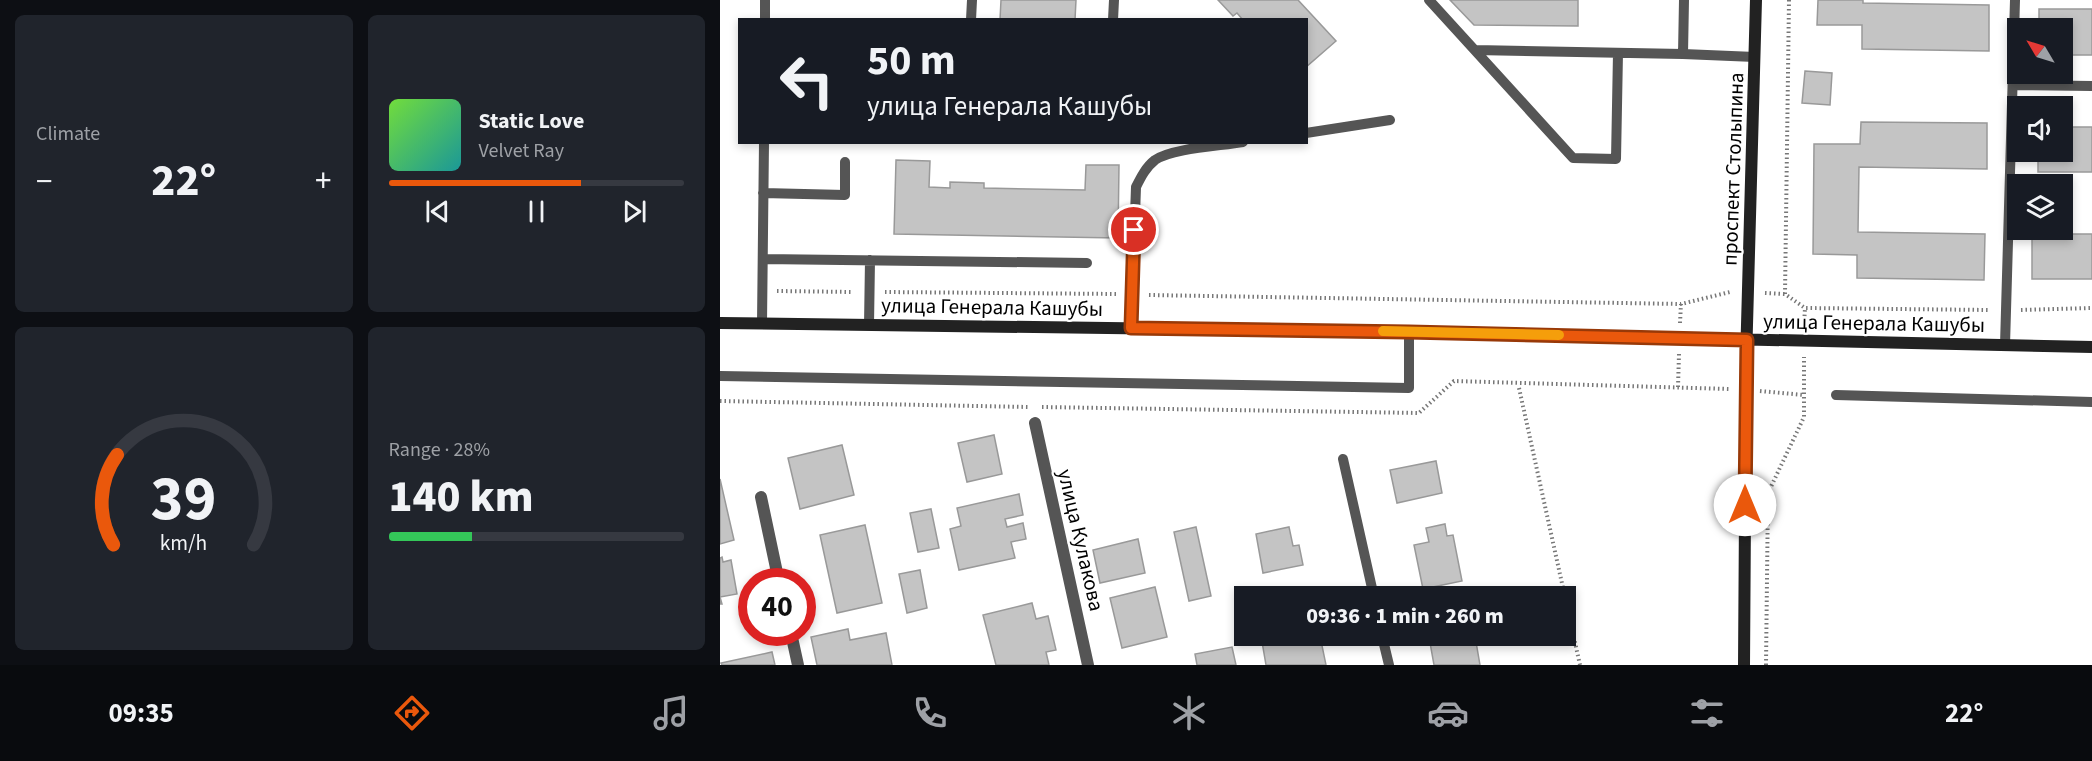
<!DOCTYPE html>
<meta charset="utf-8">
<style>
:root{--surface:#171b24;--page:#20242c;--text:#f1f3f6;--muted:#9ea1a6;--line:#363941;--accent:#ea580c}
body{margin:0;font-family:"Source Sans 3",sans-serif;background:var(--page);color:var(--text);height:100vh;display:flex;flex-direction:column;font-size:22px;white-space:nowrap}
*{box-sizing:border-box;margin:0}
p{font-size:20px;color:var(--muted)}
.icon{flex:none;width:33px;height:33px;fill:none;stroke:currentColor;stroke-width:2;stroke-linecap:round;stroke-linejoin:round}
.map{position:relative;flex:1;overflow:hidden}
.panel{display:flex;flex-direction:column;gap:15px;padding:15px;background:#0d0f14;width:720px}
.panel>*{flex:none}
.guide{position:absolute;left:18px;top:18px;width:570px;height:126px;border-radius:0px;box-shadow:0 3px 9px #0003;background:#171b24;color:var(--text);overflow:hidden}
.needle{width:39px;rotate:308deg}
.fabs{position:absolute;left:1287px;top:18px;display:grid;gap:12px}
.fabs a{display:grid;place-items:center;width:66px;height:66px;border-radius:0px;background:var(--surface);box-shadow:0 3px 9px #0003;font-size:30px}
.speed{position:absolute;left:18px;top:568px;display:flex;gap:12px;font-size:30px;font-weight:700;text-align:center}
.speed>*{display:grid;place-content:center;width:78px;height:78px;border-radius:50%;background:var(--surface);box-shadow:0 3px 9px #0003;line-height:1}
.speed .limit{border:9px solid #d22;background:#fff;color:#111}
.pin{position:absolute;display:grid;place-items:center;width:51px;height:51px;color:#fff;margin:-26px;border:3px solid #fff;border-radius:50%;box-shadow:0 2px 6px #0007}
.me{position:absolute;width:66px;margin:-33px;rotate:0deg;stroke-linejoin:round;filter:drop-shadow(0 0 4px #0008)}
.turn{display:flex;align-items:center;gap:21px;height:126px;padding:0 30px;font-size:27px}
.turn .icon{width:78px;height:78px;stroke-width:2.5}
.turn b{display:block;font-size:42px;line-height:51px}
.big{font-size:45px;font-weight:800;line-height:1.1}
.panel .card{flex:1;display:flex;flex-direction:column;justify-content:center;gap:9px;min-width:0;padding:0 21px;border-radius:9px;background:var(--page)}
.panel .dial{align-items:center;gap:0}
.dial svg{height:156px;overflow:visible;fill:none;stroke:var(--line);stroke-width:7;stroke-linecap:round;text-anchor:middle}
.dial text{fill:var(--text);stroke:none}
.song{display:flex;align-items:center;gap:18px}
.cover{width:72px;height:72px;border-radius:9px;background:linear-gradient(135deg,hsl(100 70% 55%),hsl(180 70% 35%))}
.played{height:6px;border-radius:3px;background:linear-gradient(90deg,var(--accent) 65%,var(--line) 65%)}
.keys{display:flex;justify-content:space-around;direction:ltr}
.heat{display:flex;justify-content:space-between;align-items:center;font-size:33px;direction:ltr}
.charge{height:9px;border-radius:4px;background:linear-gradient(90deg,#34c759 28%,var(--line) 0)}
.panel .tiles{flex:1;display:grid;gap:15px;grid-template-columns:repeat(2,1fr)}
.trip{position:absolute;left:514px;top:586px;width:342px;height:60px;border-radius:0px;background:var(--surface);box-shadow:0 3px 9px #0003;font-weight:800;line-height:60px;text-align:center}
.tabs{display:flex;height:96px;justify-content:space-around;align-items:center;background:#090b0e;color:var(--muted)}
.tabs .icon{width:42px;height:42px}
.tabs .current{color:var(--accent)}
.tabs b{font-size:27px;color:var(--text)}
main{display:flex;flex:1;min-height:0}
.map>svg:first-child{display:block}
.building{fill:#c4c4c4;stroke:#999;stroke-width:1.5}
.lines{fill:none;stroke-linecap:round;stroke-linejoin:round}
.path{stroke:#777;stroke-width:4;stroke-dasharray:1.5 3;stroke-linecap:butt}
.lane{stroke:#555;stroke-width:10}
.street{stroke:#555;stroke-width:12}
.secondary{stroke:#222;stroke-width:12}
.route-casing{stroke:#983908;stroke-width:15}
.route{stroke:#ea580c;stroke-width:10}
.slow{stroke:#f59e0b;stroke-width:10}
.labels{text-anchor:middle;stroke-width:4.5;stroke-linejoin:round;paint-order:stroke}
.street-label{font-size:21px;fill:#000;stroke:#fff}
</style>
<main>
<section class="panel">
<div class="tiles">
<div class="card"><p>Climate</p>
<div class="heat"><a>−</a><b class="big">22°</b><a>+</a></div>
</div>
<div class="card">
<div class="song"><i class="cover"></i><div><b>Static Love</b><p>Velvet Ray</p></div></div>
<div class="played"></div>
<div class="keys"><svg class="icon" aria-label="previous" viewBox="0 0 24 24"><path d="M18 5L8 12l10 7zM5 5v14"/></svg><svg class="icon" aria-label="pause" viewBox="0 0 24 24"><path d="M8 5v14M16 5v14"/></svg><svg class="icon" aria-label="next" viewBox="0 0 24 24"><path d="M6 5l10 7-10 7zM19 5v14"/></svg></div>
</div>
<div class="card dial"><svg viewBox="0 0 100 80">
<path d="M14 69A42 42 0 1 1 86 69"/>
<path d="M14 69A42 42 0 0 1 16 23" stroke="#ea580c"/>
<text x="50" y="56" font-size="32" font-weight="700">39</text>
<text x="50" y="72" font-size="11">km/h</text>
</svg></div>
<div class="card"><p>Range · 28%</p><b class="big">140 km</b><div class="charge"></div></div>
</div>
</section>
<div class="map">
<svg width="1372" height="665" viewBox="0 0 1372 665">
<rect width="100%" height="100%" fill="#fff"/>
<path class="building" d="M 281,0 L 356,0 L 355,20 L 280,20 Z
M 498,0 L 578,0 L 616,41 L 586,67 L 586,20 L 523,20 L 517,13 L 513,16 Z
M 730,0 L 858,0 L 858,26 L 754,25 Z
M 1098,0 L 1143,0 L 1143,3 L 1269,5 L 1269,51 L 1142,49 L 1142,25 L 1097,25 Z
M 1319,9 L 1372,9 L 1372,55 L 1342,55 L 1342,28 L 1319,28 Z
M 1085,71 L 1112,73 L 1110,105 L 1082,103 Z
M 1141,122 L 1267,123 L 1267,169 L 1139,167 L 1138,232 L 1265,234 L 1264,280 L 1137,278 L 1137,255 L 1093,254 L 1094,144 L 1140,144 Z
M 1342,127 L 1372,127 L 1372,172 L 1318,172 L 1318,152 L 1342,152 Z
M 176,160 L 210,161 L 209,187 L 230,188 L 230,182 L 264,183 L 264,188 L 365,190 L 366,165 L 399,165 L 398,238 L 174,234 Z
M 1312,234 L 1372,234 L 1372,279 L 1312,279 Z
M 274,435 L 282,474 L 247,482 L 238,443 Z
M 122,445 L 134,495 L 80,509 L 68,458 Z
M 716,461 L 722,493 L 677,503 L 670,470 Z
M 0,479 L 14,540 L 0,544 Z
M 299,494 L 303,515 L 285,519 L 287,527 L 303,523 L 306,539 L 291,542 L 295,558 L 239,570 L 230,529 L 241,526 L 237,508 Z
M 211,509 L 219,548 L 198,552 L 190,513 Z
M 725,524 L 727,536 L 733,535 L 742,581 L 703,589 L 694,545 L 709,542 L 706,528 Z
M 145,525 L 162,603 L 117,613 L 100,535 Z
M 476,527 L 491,596 L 469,601 L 454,532 Z
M 569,527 L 573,546 L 579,545 L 583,565 L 543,573 L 536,534 Z
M 418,539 L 425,573 L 380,583 L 373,550 Z
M 2,557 L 3,562 L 11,560 L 17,594 L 0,597 L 2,604 L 0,604 L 0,558 Z
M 200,570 L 207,608 L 187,613 L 179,574 Z
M 435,587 L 447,637 L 402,648 L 390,598 Z
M 312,603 L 316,619 L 328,616 L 336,650 L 326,652 L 329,665 L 276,665 L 263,615 Z
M 128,629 L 130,640 L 166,633 L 172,665 L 97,665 L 91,637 Z
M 541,636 L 600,636 L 606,665 L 546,665 Z
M 715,636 L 755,636 L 760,665 L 714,665 L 709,637 Z
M 512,647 L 516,665 L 477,665 L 475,654 Z
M 52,652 L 55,665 L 2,665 L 1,663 Z"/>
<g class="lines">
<path class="path" d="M 1069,0 L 1065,294 L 1085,308 L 1270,310
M 57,291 L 133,292
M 165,292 L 397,294
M 1045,293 L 1065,294
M 429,295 L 961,304 L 1010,292
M 1301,310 L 1372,308
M 960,323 L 961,304
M 1084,325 L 1085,308
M 958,387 L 959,354
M 799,388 L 845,597
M 1040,391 L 1084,395
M 0,401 L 308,407
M 322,407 L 699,413 L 734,381 L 1009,389
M 846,602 L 860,665
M 1046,665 L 1048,493 L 1084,417 L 1084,357"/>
<path class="lane" d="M 709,0 L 853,158 L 896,159 L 898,53
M 964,0 L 963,54 L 1035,57
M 45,20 L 45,0
M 251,20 L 252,0
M 393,20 L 394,0
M 755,50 L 963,54
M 1294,85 L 1372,86
M 586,133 L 670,120
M 43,193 L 125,195 L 125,162
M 43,259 L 367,263
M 42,323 L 44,142
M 149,325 L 150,260
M 411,328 L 416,187 C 421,177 426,167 435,160 C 452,148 501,146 523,142
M 1285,345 L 1295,0
M 0,376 L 689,388 L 689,332
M 1116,395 L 1372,402
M 623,459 L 654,597
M 662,636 L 669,665"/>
<path class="street" d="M 315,423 L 368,665
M 41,497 L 59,582
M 71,633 L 78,665"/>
<path class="secondary" d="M 0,323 L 689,332 L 1372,347
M 1024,665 L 1026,361 L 1036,0"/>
</g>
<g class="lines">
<g class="route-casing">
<path id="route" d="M 414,230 L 411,328 L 689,332 L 1027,340 L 1025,505"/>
</g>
<use href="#route" class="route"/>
<path class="slow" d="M 663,331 L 839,335"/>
</g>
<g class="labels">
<g class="street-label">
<text transform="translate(1013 169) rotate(-88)" y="7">проспект Столыпина</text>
<text transform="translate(272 307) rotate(1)" y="7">улица Генерала Кашубы</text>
<text transform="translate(1154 323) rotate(1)" y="7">улица Генерала Кашубы</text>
<text transform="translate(361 540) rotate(77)" y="7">улица Кулакова</text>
</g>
</g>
</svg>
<div class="fabs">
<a><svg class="needle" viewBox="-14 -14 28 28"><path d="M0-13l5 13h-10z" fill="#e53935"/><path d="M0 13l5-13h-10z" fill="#9ea1a6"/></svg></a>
<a><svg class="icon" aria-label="sound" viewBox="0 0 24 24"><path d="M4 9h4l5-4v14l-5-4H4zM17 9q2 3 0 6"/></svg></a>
<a><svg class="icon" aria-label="layers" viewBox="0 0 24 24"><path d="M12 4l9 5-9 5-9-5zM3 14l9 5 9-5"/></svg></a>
</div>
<div class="speed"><div class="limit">40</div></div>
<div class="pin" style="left:414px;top:230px;background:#d93025"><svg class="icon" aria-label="arrive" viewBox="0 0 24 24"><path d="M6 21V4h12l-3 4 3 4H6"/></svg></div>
<svg class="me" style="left:1025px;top:505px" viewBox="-20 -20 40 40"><circle r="19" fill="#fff"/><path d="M0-13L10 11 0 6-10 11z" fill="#ea580c"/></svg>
<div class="trip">09:36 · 1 min · 260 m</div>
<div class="guide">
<div class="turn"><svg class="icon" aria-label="left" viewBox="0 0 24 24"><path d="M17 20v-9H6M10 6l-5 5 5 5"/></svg><div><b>50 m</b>улица Генерала Кашубы</div></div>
</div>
</div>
</main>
<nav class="tabs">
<b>09:35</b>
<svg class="icon current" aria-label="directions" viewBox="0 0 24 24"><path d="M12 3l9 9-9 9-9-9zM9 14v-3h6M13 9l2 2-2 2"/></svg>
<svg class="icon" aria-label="music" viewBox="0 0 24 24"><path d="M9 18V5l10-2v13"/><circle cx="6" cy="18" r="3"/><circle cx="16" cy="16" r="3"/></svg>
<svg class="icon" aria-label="phone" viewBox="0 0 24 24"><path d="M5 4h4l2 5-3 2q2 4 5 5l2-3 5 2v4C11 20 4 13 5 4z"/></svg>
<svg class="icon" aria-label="climate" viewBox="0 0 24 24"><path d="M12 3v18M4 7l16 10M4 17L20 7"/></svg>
<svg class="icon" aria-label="car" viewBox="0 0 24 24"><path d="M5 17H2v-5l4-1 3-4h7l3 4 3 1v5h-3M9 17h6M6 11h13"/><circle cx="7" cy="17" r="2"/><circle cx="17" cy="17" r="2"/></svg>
<svg class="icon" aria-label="filters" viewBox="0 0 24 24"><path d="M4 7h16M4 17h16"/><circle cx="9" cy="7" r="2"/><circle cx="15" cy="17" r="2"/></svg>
<b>22°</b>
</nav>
